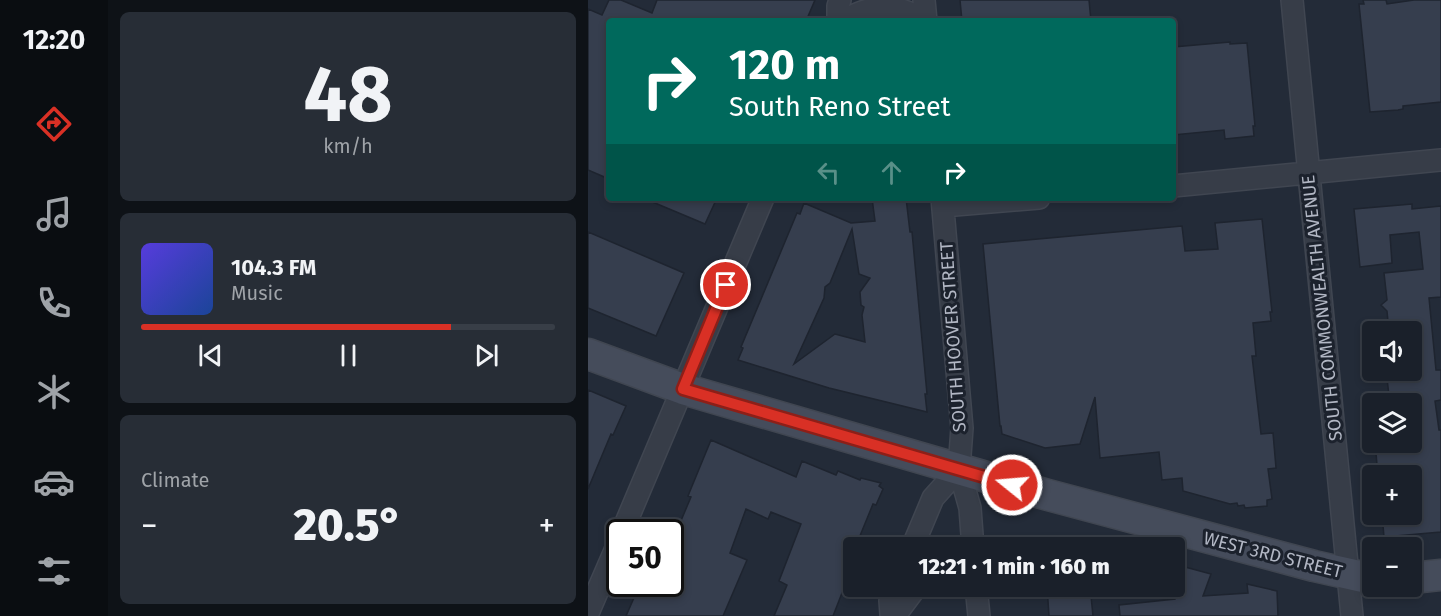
<!DOCTYPE html>
<meta charset="utf-8">
<style>
:root{--surface:#1a202a;--page:#272d36;--text:#f1f3f6;--muted:#9fa3a8;--line:#383e47;--accent:#d93025}
body{margin:0;font-family:"Fira Sans",sans-serif;background:var(--page);color:var(--text);height:100vh;display:flex;flex-direction:column;font-size:22px;white-space:nowrap}
*{box-sizing:border-box;margin:0}
p{font-size:20px;color:var(--muted)}
.icon{flex:none;width:33px;height:33px;fill:none;stroke:currentColor;stroke-width:2;stroke-linecap:round;stroke-linejoin:round}
.map{position:relative;flex:1;overflow:hidden}
.panel{display:flex;flex-direction:column;gap:12px;padding:12px;background:#0e1217;width:480px}
.panel>*{flex:none}
.guide{position:absolute;left:18px;top:18px;width:570px;height:183px;border-radius:6px;box-shadow:0 3px 9px #0003,0 0 0 2px var(--line);background:#00695c;color:#fff;overflow:hidden}
.tools{position:absolute;left:774px;top:321px;display:grid;gap:12px}
.tools a{display:grid;place-items:center;width:60px;height:60px;border-radius:6px;background:var(--surface);box-shadow:0 3px 9px #0003,0 0 0 2px var(--line);font-size:30px}
.speed{position:absolute;left:18px;top:519px;display:flex;gap:12px;font-size:30px;font-weight:700;text-align:center}
.speed>*{display:grid;place-content:center;width:78px;height:78px;border-radius:50%;background:var(--surface);box-shadow:0 3px 9px #0003,0 0 0 2px var(--line);line-height:1}
.speed .limit{border:3px solid #111;border-radius:9px;background:#fff;color:#111}
.pin{position:absolute;display:grid;place-items:center;width:51px;height:51px;color:#fff;margin:-26px;border:3px solid #fff;border-radius:50%;box-shadow:0 2px 6px #0007}
.me{position:absolute;width:66px;margin:-33px;rotate:287deg;stroke-linejoin:round;filter:drop-shadow(0 0 4px #0008)}
.turn{display:flex;align-items:center;gap:21px;height:126px;padding:0 24px;font-size:27px}
.turn .icon{width:78px;height:78px;stroke-width:2.5}
.turn b{display:block;font-size:42px;line-height:51px}
.lanes{display:flex;align-items:center;height:57px;padding:0 24px;background:#0003;justify-content:center;gap:30px;direction:ltr}
.lanes .off{opacity:.35}
.big{font-size:45px;font-weight:800;line-height:1.1}
.panel .tile{flex:1;display:flex;flex-direction:column;justify-content:center;gap:9px;min-width:0;padding:0 21px;border-radius:9px;background:var(--page)}
.panel .dial{align-items:center;gap:0}
.dial b{font-size:78px;line-height:1}
.song{display:flex;align-items:center;gap:18px}
.cover{width:72px;height:72px;border-radius:9px;background:linear-gradient(135deg,hsl(250 70% 55%),hsl(220 70% 35%))}
.played{height:6px;border-radius:3px;background:linear-gradient(90deg,var(--accent) 75%,var(--line) 75%)}
.keys{display:flex;justify-content:space-around;direction:ltr}
.heat{display:flex;justify-content:space-between;align-items:center;font-size:33px;direction:ltr}
.trip{position:absolute;left:255px;top:537px;width:342px;height:60px;border-radius:6px;background:var(--surface);box-shadow:0 3px 9px #0003,0 0 0 2px var(--line);font-weight:800;line-height:60px;text-align:center}
main{display:flex;flex:1;min-height:0}
.menu{display:flex;flex-direction:column;width:108px;justify-content:space-around;align-items:center;background:#0a0d11;color:var(--muted)}
.menu .icon{width:42px;height:42px}
.menu .on{color:var(--accent)}
.menu b{font-size:27px;color:var(--text)}
.map>svg:first-child{display:block}
.building{fill:#363e4e;stroke:#1e242f;stroke-width:1.5;fill-rule:evenodd}
.lines{fill:none;stroke-linecap:round;stroke-linejoin:round}
.minor-casing{stroke:#404651;stroke-width:24}
.secondary-casing{stroke:#404651;stroke-width:33}
.minor{stroke:#373d48;stroke-width:21}
.secondary{stroke:#454c5b;stroke-width:30}
.route-casing{stroke:#8d1f18;stroke-width:15}
.route{stroke:#d93025;stroke-width:10}
.labels{text-anchor:middle;stroke-width:6;stroke-linejoin:round;paint-order:stroke}
.street-label{font-size:18px;fill:#b2b7c4;stroke:#1c222d}
</style>
<main>
<nav class="menu">
<b>12:20</b>
<svg class="icon on" aria-label="directions" viewBox="0 0 24 24"><path d="M12 3l9 9-9 9-9-9zM9 14v-3h6M13 9l2 2-2 2"/></svg>
<svg class="icon" aria-label="music" viewBox="0 0 24 24"><path d="M9 18V5l10-2v13"/><circle cx="6" cy="18" r="3"/><circle cx="16" cy="16" r="3"/></svg>
<svg class="icon" aria-label="phone" viewBox="0 0 24 24"><path d="M5 4h4l2 5-3 2q2 4 5 5l2-3 5 2v4C11 20 4 13 5 4z"/></svg>
<svg class="icon" aria-label="climate" viewBox="0 0 24 24"><path d="M12 3v18M4 7l16 10M4 17L20 7"/></svg>
<svg class="icon" aria-label="car" viewBox="0 0 24 24"><path d="M5 17H2v-5l4-1 3-4h7l3 4 3 1v5h-3M9 17h6M6 11h13"/><circle cx="7" cy="17" r="2"/><circle cx="17" cy="17" r="2"/></svg>
<svg class="icon" aria-label="filters" viewBox="0 0 24 24"><path d="M4 7h16M4 17h16"/><circle cx="9" cy="7" r="2"/><circle cx="15" cy="17" r="2"/></svg>
</nav>
<section class="panel">
<div class="tile dial"><b>48</b><p>km/h</p></div>
<div class="tile">
<div class="song"><i class="cover"></i><div><b>104.3 FM</b><p>Music</p></div></div>
<div class="played"></div>
<div class="keys"><svg class="icon" aria-label="previous" viewBox="0 0 24 24"><path d="M18 5L8 12l10 7zM5 5v14"/></svg><svg class="icon" aria-label="pause" viewBox="0 0 24 24"><path d="M8 5v14M16 5v14"/></svg><svg class="icon" aria-label="next" viewBox="0 0 24 24"><path d="M6 5l10 7-10 7zM19 5v14"/></svg></div>
</div>
<div class="tile"><p>Climate</p>
<div class="heat"><a>−</a><b class="big">20.5°</b><a>+</a></div>
</div>
</section>
<div class="map">
<svg width="853" height="616" viewBox="0 0 853 616">
<rect width="100%" height="100%" fill="#232b38"/>
<path class="building" d="M 21,0 L 33,0 L 64,13 L 69,0 L 227,0 L 218,21 L 21,21 L 21,179 L 0,170 L 0,9 L 14,15 Z
M 372,0 L 501,0 L 503,21 L 374,21 Z
M 775,0 L 798,0 L 799,4 L 826,0 L 853,0 L 853,102 L 815,106 L 815,109 L 810,110 L 782,112 L 771,4 L 776,4 Z
M 642,42 L 642,44 L 659,43 L 667,126 L 665,126 L 666,136 L 637,139 L 636,130 L 585,135 L 585,47 Z
M 55,198 L 129,198 L 117,224 Z
M 284,198 L 318,198 L 322,232 L 324,232 L 339,394 L 337,394 L 339,412 L 241,388 L 150,360 L 155,348 L 153,347 L 209,213 L 212,214 L 216,203 L 263,223 L 287,221 ZM 264,229 L 271,274 L 282,278 L 272,292 L 273,305 L 276,307 L 274,315 L 277,342 L 247,334 L 206,364 L 236,298 L 237,287 L 242,283 Z
M 824,204 L 824,209 L 853,206 L 853,297 L 841,298 L 848,370 L 853,370 L 853,400 L 847,401 L 851,430 L 853,430 L 853,532 L 796,537 L 794,514 L 824,514 L 824,476 L 790,476 L 787,442 L 824,442 L 824,404 L 802,404 L 798,370 L 824,370 L 824,332 L 801,332 L 799,311 L 793,305 L 799,300 L 796,273 L 835,269 L 831,232 L 802,235 L 804,263 L 772,267 L 766,209 Z
M 674,219 L 684,312 L 682,312 L 683,321 L 665,323 L 668,356 L 664,356 L 673,434 L 685,433 L 688,468 L 680,469 L 684,499 L 679,500 L 679,506 L 657,508 L 656,505 L 650,506 L 649,503 L 642,504 L 595,491 L 594,478 L 574,480 L 571,452 L 512,458 L 507,397 L 492,444 L 457,448 L 414,434 L 413,426 L 412,426 L 395,244 L 594,226 L 597,251 L 630,249 L 627,223 Z
M 0,232 L 96,273 L 68,336 L 0,308 Z
M 0,390 L 38,406 L 25,435 L 23,434 L 0,489 Z
M 123,440 L 208,477 L 214,461 L 248,475 L 250,471 L 272,480 L 273,478 L 293,483 L 291,486 L 295,489 L 288,505 L 285,504 L 267,548 L 266,548 L 266,580 L 259,595 L 254,593 L 245,616 L 186,616 L 199,585 L 191,581 L 213,524 L 183,512 L 180,519 L 158,509 L 142,553 L 159,560 L 135,616 L 38,616 L 52,584 L 82,584 L 82,527 L 89,530 L 103,497 L 100,496 L 102,491 Z
M 586,564 L 623,574 L 615,596 L 660,593 L 659,584 L 689,591 L 690,616 L 532,616 L 531,605 L 587,599 Z
M 459,586 L 485,586 L 486,598 L 503,596 L 505,616 L 461,616 Z"/>
<g class="lines">
<g class="minor-casing">
<path id="minor" d="M 336,0 L 338,21
M 704,0 L 764,616
M 250,21 L 250,6 L 252,0
M 257,21 C 270,11 290,6 306,8 C 317,10 328,16 338,20
M 585,186 L 853,160
M 354,198 L 374,428 L 371,469 L 382,508 L 385,548
M 355,206 L 451,198
M 34,532 L 175,198
M 324,548 L 345,498 L 371,469
M 388,586 L 391,616
M 0,613 L 32,539
M 303,614 L 311,610 L 329,586
M 303,614 L 302,601 L 308,586"/>
</g>
<g class="secondary-casing">
<path id="secondary" d="M 0,354 L 95,389 L 460,495 L 726,566 L 784,579
M 824,578 L 853,575"/>
</g>
<use href="#minor" class="minor"/>
<use href="#secondary" class="secondary"/>
</g>
<g class="lines">
<g class="route-casing">
<path id="route" d="M 138,285 L 95,389 L 424,485"/>
</g>
<use href="#route" class="route"/>
</g>
<g class="labels">
<g class="street-label">
<text transform="translate(734 308) rotate(-96)" y="6">SOUTH COMMONWEALTH AVENUE</text>
<text transform="translate(365 337) rotate(-94)" y="6">SOUTH HOOVER STREET</text>
<text transform="translate(685 555) rotate(14)" y="6">WEST 3RD STREET</text>
</g>
</g>
</svg>
<div class="tools">
<a><svg class="icon" aria-label="sound" viewBox="0 0 24 24"><path d="M4 9h4l5-4v14l-5-4H4zM17 9q2 3 0 6"/></svg></a>
<a><svg class="icon" aria-label="layers" viewBox="0 0 24 24"><path d="M12 4l9 5-9 5-9-5zM3 14l9 5 9-5"/></svg></a>
<a>+</a>
<a>−</a>
</div>
<div class="speed"><div class="limit">50</div></div>
<div class="pin" style="left:138px;top:285px;background:#d93025"><svg class="icon" aria-label="arrive" viewBox="0 0 24 24"><path d="M6 21V4h12l-3 4 3 4H6"/></svg></div>
<svg class="me" style="left:424px;top:485px" viewBox="-20 -20 40 40"><circle r="17" fill="#d93025" stroke="#fff" stroke-width="3"/><path d="M0-11L8 9 0 5-8 9z" fill="#fff"/></svg>
<div class="trip">12:21 · 1 min · 160 m</div>
<div class="guide">
<div class="turn"><svg class="icon" aria-label="right" viewBox="0 0 24 24"><path d="M7 20v-9h11M14 6l5 5-5 5"/></svg><div><b>120 m</b>South Reno Street</div></div>
<div class="lanes"><svg class="icon off" aria-label="left" viewBox="0 0 24 24"><path d="M17 20v-9H6M10 6l-5 5 5 5"/></svg><svg class="icon off" aria-label="ahead" viewBox="0 0 24 24"><path d="M12 20V5M6 11l6-6 6 6"/></svg><svg class="icon" aria-label="right" viewBox="0 0 24 24"><path d="M7 20v-9h11M14 6l5 5-5 5"/></svg></div>
</div>
</div>
</main>
